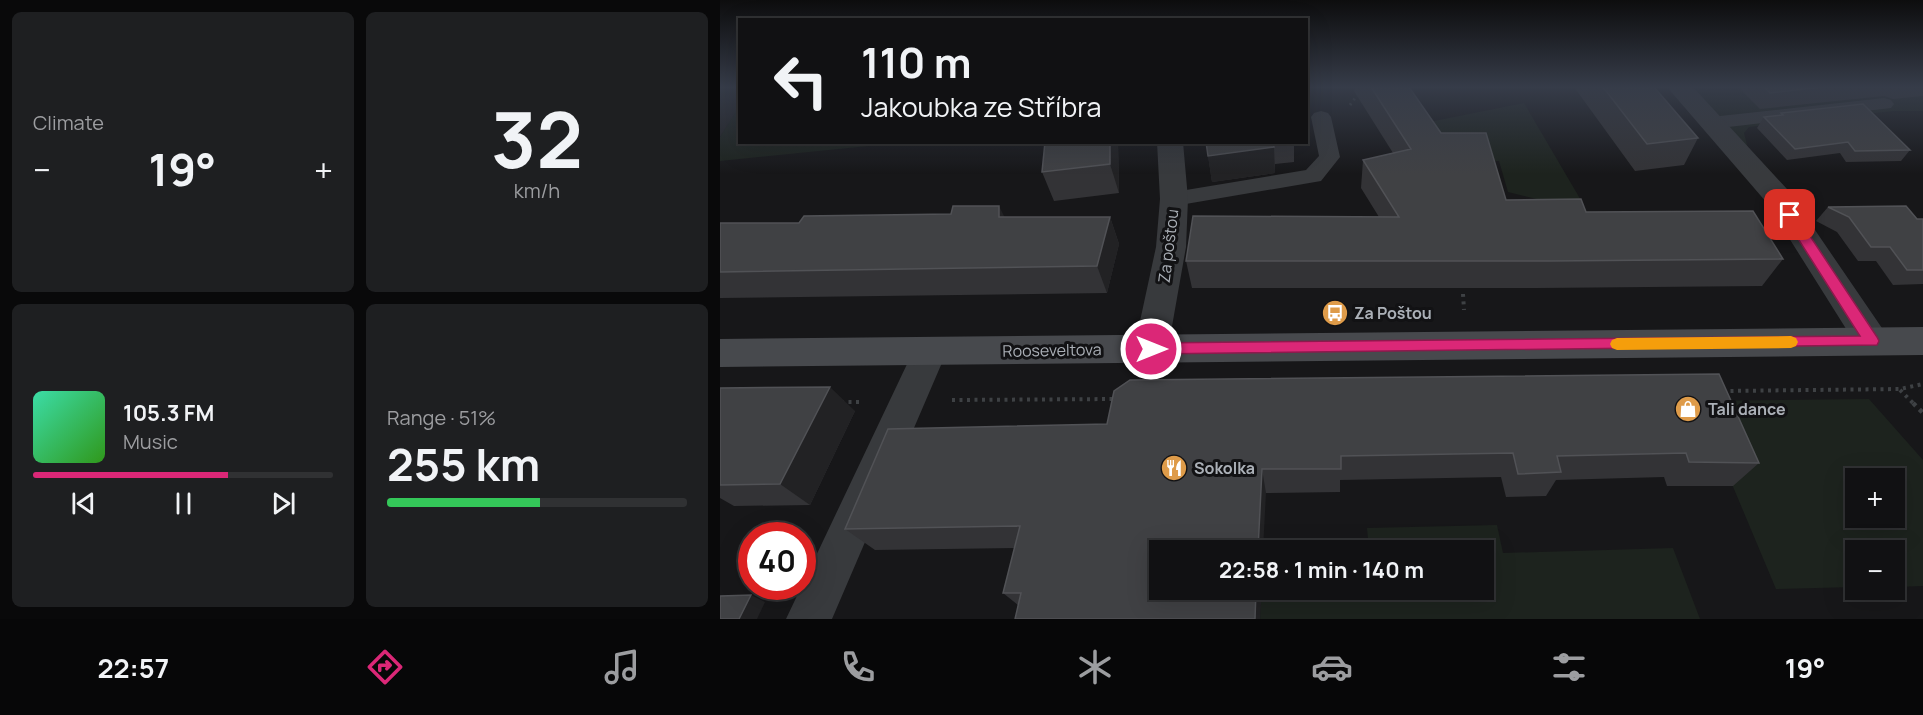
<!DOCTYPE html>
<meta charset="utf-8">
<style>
:root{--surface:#111113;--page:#1e1f21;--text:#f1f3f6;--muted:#9c9da0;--line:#303133;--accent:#db2777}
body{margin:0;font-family:Manrope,sans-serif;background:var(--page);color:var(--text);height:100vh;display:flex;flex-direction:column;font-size:22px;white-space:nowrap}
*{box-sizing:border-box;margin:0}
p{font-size:20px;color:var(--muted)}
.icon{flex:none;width:33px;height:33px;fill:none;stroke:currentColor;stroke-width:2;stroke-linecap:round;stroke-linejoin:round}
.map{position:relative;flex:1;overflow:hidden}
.panel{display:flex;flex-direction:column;gap:12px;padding:12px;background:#09090a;width:720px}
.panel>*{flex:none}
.banner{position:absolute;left:18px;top:18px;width:570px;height:126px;border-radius:0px;box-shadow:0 6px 24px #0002,0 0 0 2px var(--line);background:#111113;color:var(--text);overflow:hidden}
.fabs{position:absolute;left:1125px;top:468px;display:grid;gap:12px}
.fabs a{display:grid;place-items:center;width:60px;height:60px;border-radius:0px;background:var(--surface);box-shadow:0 6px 24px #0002,0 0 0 2px var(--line);font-size:30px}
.speed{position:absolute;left:18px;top:522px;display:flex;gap:12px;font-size:30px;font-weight:700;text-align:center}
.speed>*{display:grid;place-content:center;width:78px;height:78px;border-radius:50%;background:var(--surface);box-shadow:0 6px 24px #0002,0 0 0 2px var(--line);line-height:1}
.speed .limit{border:9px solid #d22;background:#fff;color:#111}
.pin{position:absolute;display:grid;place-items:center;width:51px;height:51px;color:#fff;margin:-26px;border-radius:12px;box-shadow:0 3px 9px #0006}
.me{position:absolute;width:66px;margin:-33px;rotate:90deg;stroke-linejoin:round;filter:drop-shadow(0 0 4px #0008)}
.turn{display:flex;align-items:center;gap:21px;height:126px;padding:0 24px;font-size:27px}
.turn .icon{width:78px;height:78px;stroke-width:2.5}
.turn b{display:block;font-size:42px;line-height:51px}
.big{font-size:45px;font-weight:700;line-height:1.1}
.panel .tile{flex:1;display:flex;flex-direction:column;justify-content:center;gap:9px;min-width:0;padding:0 21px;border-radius:9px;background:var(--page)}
.panel .dial{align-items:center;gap:0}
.dial b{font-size:78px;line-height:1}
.song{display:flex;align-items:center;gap:18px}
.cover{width:72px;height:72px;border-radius:9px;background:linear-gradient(135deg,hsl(160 70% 55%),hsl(110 70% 35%))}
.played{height:6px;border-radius:3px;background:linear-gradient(90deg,var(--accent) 65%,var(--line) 65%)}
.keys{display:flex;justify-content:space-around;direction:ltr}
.heat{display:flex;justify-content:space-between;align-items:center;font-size:33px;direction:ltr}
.charge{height:9px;border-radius:4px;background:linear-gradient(90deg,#34c759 51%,var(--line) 0)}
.panel .tiles{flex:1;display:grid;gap:12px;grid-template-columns:repeat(2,1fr)}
.trip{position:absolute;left:429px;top:540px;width:345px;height:60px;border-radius:0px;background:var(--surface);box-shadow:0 6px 24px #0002,0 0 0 2px var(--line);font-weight:700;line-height:60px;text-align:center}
.tab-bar{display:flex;height:96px;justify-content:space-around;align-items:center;background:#070708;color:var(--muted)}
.tab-bar .icon{width:42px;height:42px}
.tab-bar .active{color:var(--accent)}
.tab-bar b{font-size:27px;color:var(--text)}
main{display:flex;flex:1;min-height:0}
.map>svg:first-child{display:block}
.green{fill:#1d231e;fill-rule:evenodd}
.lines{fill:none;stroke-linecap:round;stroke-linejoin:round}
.path-far2{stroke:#3e4144;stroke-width:3;stroke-dasharray:2 4;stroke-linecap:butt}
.path-far1{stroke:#3e4144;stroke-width:4;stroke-dasharray:3 4.5;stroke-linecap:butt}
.path{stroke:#3e4144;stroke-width:4.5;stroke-dasharray:4 5;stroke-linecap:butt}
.lane{fill:#383a3d;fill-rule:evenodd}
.street{fill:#383a3d;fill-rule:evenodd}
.secondary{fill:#47494d;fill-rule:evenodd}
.wall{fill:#333336}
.shaded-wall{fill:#222224}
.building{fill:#404144;stroke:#515256;stroke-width:1.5}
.route{fill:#db2777;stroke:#8e194d;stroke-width:1.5}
.slow{fill:#f59e0b}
.labels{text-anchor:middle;stroke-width:6;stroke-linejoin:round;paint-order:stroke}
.street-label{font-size:16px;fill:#abb0b7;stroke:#121214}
.poi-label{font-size:16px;font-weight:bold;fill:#abb0b7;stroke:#121214;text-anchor:start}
</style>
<main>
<section class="panel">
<div class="tiles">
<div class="tile"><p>Climate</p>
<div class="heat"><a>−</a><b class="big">19°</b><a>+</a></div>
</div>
<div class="tile dial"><b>32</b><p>km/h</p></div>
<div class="tile">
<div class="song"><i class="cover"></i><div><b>105.3 FM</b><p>Music</p></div></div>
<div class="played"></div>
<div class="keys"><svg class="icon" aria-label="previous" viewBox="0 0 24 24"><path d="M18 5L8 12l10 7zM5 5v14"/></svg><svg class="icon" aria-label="pause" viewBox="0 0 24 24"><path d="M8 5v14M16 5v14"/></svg><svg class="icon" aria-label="next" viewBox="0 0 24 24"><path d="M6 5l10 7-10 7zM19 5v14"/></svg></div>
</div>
<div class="tile"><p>Range · 51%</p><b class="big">255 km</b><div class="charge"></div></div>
</div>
</section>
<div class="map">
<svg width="1203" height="619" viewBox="0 0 1203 619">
<rect width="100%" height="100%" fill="#171719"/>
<path class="green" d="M 971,87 L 1203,87 L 1203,111 L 1174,111 L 1029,127 L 1024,133 L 1028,149 Z
M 804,103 L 862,202 L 866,211 L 788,192 L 779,161 L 724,161 L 699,124 Z
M 19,105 L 20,142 L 178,143 L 0,161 L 0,137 Z
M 1149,399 L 1203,460 L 1203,586 L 1175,587 L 1174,550 L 1136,550 L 1135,587 L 1056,589 L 977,401 ZM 1136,478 L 1174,478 L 1174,518 L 1136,518 Z
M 777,525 L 783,553 L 953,548 L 980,619 L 540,619 L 541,590 L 764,590 L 764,550 L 649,550 L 647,528 Z"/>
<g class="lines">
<path class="path-far2" d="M 630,105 L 643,87"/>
<path class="path-far1" d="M 743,294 L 744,310
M 1180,390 L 1194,404
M 1003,391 L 1180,389 L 1203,384
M 232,400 L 395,399
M 121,402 L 143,402"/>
<path class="path" d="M 1193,403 L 1203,413"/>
<path class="lane" d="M 1164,98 L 1171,100 L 1174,104 L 1171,108 L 991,129 L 984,127 L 981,123 L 984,119 L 991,117 Z
M 601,111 L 608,113 L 611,117 L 620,157 L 601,181 L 454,206 L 446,204 L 443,199 L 446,194 L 454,192 L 586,170 L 599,156 L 591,117 L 594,113 Z"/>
<path class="street" d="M 947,87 L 973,87 L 1067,189 L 1164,331 L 1169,341 L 1164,351 L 1152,355 L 1140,351 L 1047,203 Z
M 437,142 L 463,142 L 468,199 L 466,247 L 448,349 L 443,359 L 431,363 L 419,359 L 414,349 L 436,247 L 440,199 Z
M 210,337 L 222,341 L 227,351 L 112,619 L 66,619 L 198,341 Z"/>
<path class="secondary" d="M 1203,327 L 1203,355 L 0,367 L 0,339 Z"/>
</g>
<path class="wall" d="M 635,87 L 689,87 L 721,133 L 786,200 L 866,212 L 1063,259 L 1042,286 L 818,288 L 472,288 L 466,261 L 659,217 L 641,188 L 643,160 L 673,153 L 634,91 Z
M 854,87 L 934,87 L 978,138 L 964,165 L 915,171 Z
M 1018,87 L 1203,87 L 1203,96 L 1173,99 L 1164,96 L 1040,109 Z
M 1061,113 L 1190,150 L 1181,161 L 1126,162 L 1120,153 L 1067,160 L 1037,128 L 1044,117 L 1060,116 Z
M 398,142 L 399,193 L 334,201 L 322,172 Z
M 486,142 L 574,142 L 574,162 L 555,164 L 555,173 L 492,182 Z
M 1108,207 L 1197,219 L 1203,219 L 1203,284 L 1173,285 L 1156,261 L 1138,261 L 1117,232 L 1096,221 Z
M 285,217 L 390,217 L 399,244 L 387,293 L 0,298 L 0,223 L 79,223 Z
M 410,380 L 1039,463 L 1013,486 L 947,486 L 944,477 L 836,480 L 826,496 L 786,497 L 781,477 L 620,480 L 620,492 L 546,493 L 298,605 L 283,593 L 295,548 L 155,550 L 125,529 L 387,424 Z
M 0,388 L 135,411 L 90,505 L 14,506 L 0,498 Z"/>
<path class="shaded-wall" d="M 0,87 L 20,87 L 20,105 L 0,137 Z
M 390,142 L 398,142 L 399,193 L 390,164 Z
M 554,147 L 555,173 L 492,182 L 488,156 Z
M 279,206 L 292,232 L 279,217 Z
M 390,217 L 399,244 L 387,293 L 377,266 Z
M 110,387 L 135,411 L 90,505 L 60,484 Z
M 542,469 L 546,493 L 543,550 L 538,550 Z
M 536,590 L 542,590 L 540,619 L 535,619 Z
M 31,595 L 45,602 L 37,619 L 19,619 Z"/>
<path class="building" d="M 651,87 L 689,87 L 721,133 L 766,133 L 786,200 L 861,199 L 866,212 L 1033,211 L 1063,259 L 829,261 L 466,261 L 473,216 L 679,217 L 643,160 L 691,149 Z
M 883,87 L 934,87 L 978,138 L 927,144 Z
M 1044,87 L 1103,87 L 1050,93 Z
M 1143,104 L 1190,150 L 1135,151 L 1128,142 L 1075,149 L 1044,117 L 1063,115 L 1061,113 Z
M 325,142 L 390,142 L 390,164 L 322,172 Z
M 486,142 L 553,142 L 554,147 L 488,156 Z
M 233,206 L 279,206 L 279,217 L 390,217 L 377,266 L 0,272 L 0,223 L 79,223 L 84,216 L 231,214 Z
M 1186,206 L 1197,219 L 1203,219 L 1203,270 L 1187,270 L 1170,247 L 1151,247 L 1129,217 L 1108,207 Z
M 999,374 L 1039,463 L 969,462 L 966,453 L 837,456 L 841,472 L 798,474 L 793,453 L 621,456 L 621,469 L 542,469 L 538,550 L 440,550 L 440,590 L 536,590 L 535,619 L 295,619 L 301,593 L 283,593 L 300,526 L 125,529 L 168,429 L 387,424 L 394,391 L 410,380 Z
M 110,387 L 60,484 L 0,485 L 0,388 Z
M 31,595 L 19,619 L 0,619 L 0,596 Z"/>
<linearGradient id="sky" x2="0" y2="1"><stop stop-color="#0d0d0e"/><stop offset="0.5" stop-color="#363c49"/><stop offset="1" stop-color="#363c49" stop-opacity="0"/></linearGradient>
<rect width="1203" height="174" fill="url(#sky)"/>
<path class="route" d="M 1070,211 L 1074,212 L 1157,337 L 1159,341 L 1157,345 L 431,354 L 426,353 L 424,349 L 426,344 L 431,343 L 1140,336 L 1063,215 Z"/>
<path class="slow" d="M 1071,336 L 1076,338 L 1078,342 L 1076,346 L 1071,348 L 897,350 L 892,348 L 890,344 L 892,340 L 897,338 Z"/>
<defs>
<g id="bus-disc" transform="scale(1.35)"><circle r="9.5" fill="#de9b49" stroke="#121214"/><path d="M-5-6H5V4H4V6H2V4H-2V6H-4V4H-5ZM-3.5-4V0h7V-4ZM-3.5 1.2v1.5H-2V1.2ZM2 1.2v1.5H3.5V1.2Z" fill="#fff"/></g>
<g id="shop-disc" transform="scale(1.35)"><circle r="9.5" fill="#de9b49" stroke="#121214"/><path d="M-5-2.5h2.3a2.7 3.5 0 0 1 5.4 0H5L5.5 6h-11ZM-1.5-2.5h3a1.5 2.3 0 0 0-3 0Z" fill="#fff"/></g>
<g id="restaurant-disc" transform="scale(1.35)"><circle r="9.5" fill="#de9b49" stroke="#121214"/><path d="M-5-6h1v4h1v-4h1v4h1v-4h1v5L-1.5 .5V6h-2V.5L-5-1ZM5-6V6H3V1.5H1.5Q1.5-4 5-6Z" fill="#fff"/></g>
</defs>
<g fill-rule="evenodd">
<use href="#bus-disc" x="615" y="313"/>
<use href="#shop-disc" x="968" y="409"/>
<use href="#restaurant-disc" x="454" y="468"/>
</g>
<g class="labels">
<g class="street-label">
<text transform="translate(448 246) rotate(-83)" y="6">Za poštou</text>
<text transform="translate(332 350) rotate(-1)" y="6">Rooseveltova</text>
</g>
<g class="poi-label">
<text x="634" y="319">Za Poštou</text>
<text x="988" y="415">Tali dance</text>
<text x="474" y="474">Sokolka</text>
</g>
</g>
</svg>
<div class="fabs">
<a>+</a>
<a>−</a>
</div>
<div class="speed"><div class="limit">40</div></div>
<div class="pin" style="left:1070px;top:215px;background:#d93025"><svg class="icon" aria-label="arrive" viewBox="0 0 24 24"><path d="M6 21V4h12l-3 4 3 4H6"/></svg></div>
<svg class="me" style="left:431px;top:349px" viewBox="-20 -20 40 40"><circle r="17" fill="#db2777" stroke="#fff" stroke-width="3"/><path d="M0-11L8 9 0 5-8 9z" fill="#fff"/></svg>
<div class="trip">22:58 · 1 min · 140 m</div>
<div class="banner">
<div class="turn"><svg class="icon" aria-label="left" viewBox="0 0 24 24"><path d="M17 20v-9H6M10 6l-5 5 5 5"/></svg><div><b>110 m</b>Jakoubka ze Stříbra</div></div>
</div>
</div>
</main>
<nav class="tab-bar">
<b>22:57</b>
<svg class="icon active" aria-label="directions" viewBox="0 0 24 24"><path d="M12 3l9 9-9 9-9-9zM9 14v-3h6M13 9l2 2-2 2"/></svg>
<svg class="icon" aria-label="music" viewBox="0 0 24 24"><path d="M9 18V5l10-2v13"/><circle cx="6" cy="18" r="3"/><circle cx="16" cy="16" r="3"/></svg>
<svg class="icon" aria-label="phone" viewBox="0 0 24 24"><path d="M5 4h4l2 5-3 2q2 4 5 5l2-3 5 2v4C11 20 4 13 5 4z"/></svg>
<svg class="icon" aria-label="climate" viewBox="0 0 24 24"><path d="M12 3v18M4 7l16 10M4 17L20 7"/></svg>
<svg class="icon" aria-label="car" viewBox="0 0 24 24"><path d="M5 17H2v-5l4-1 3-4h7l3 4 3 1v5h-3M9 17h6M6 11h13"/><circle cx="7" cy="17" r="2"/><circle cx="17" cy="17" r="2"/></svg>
<svg class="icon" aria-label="filters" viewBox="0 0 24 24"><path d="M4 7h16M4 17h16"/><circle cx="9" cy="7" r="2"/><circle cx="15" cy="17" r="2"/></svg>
<b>19°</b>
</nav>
